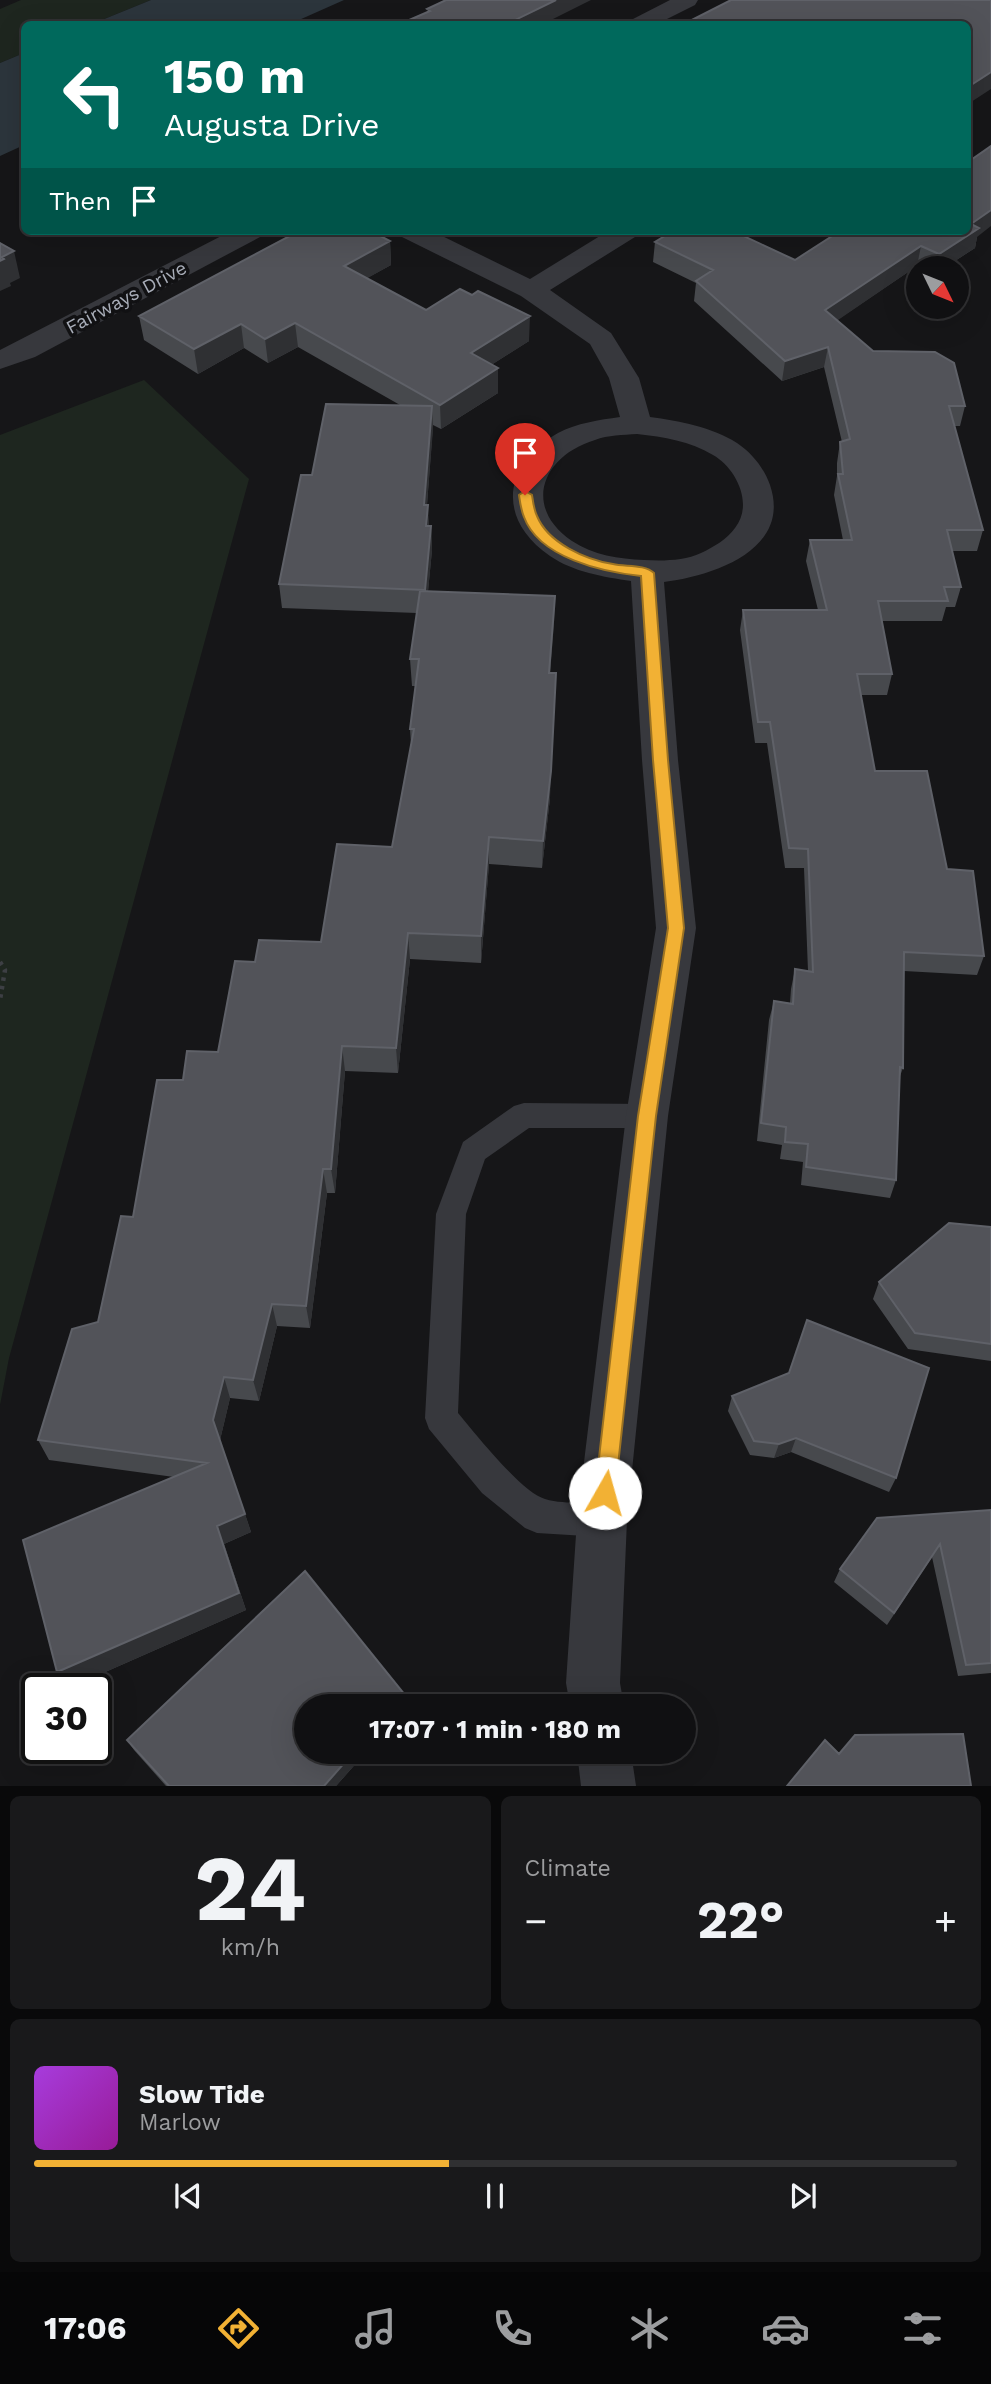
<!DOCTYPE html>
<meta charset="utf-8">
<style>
:root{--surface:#101012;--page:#19191b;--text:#f1f3f6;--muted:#9c9d9f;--line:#303032;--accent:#f2b134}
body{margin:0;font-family:"Work Sans",sans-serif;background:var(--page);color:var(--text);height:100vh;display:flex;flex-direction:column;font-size:26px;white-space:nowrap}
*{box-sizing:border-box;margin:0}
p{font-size:23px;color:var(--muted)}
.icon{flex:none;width:38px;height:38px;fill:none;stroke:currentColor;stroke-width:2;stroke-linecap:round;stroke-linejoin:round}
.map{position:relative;height:1786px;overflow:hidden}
.side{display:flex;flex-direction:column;gap:10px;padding:10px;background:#09090a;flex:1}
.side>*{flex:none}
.banner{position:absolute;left:21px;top:21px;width:950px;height:214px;border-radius:10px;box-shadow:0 7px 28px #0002,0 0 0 2px var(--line);background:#00695c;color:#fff;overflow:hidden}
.needle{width:46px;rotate:133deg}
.tools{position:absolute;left:906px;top:256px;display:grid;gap:14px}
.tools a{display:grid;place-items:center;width:63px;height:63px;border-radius:50%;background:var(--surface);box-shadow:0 7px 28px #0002,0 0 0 2px var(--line);font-size:35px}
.speed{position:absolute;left:21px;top:1673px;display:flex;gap:14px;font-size:35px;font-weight:700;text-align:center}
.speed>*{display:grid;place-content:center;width:91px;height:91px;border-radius:50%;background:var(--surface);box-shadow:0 7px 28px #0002,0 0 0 2px var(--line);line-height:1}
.speed .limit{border:4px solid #111;border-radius:10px;background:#fff;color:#111}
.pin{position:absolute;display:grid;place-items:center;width:60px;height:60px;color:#fff;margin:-72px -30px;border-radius:50% 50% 50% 0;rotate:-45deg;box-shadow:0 0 7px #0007}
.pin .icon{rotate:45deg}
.me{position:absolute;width:77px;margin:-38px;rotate:7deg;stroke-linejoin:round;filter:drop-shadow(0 0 5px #0008)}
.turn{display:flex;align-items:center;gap:24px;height:147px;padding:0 28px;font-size:32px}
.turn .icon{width:91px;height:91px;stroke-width:2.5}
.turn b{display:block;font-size:49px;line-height:60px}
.then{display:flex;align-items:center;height:66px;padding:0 28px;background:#0003;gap:14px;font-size:26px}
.big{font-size:52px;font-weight:700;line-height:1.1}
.side .widget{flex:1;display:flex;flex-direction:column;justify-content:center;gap:10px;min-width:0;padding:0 24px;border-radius:10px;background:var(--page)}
.side .dial{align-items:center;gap:0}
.dial b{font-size:91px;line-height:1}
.song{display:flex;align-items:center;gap:21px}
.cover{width:84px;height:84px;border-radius:10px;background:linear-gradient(135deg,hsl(280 70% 55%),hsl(300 70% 35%))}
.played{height:7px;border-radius:4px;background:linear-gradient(90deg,var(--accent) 45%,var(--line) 45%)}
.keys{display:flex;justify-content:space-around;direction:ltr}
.heat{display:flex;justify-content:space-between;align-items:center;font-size:38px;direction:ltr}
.side .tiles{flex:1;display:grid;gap:10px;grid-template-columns:1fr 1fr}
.widget:last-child{grid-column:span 2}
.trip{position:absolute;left:294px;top:1694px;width:402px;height:70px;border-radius:35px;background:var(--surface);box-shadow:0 7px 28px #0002,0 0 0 2px var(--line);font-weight:700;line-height:70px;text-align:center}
.tab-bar{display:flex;height:112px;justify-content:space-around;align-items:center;background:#060607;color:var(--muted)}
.tab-bar .icon{width:49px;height:49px}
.tab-bar .active{color:var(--accent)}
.tab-bar b{font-size:32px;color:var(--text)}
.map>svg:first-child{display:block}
.green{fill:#1e261f}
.water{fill:#2c353c}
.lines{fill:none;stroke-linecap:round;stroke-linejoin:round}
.path{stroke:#3d3f44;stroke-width:4.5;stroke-dasharray:3.5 5;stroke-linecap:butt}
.lane{fill:#37383d;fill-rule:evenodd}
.street{fill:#37383d;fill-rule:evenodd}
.wall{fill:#47494d}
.shaded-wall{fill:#2f3033}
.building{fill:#525359;stroke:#5f6168;stroke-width:2}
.route{fill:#f2b134;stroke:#9d7322;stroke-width:2}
.labels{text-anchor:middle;stroke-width:7;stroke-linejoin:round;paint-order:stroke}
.far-street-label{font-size:19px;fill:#a8adb8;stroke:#111113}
</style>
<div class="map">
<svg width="991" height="1786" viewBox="0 0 991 1786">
<rect width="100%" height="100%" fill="#161618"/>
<path class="green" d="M 21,0 L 151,0 L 92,24 L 24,24 L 24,53 L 0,63 L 0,9 Z
M 144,380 L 249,479 L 9,1358 L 0,1405 L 0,435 Z"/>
<path class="water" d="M 151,0 L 344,0 L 290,24 L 92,24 Z
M 24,53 L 24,145 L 0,156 L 0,63 Z"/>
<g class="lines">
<path class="path" d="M 0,962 L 5,970 L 0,1000"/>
<path class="lane" d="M 524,1103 L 647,1104 L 657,1107 L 662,1116 L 657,1125 L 647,1128 L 529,1128 L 485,1159 L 466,1214 L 458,1413 C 474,1432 522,1493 545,1499 C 568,1506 592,1499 614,1508 L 619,1520 L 614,1532 L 602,1537 L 537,1533 L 525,1528 L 482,1493 L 429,1429 L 425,1418 L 436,1214 L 463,1142 L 514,1106 Z"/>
<path class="street" d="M 670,0 L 698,0 L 695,5 L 657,24 L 630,24 L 633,19 Z
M 231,231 L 264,231 L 260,237 L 35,357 L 0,369 L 0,350 Z
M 398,231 L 432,231 L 530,279 L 608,231 L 639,231 L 635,237 L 550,290 L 611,333 L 639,378 L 650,417 C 679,421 712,427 737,443 C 752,453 764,468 770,485 C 792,550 713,576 664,582 L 678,760 L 696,928 L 668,1116 L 627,1520 L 620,1683 L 624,1706 L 570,1706 L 566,1683 L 577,1520 L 626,1116 L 656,928 L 642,760 L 631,581 C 604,577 573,572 550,556 C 496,519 503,464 558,433 C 577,423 599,420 620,417 L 609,378 L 590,344 L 521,296 L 402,237 ZM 637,434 C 664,437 690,441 713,455 C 736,468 754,504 735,528 C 727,539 714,547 701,553 C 684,561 662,561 644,560 C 619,559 593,555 572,541 C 522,507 542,456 595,440 C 608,435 623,435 637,434 Z
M 577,1752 L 631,1752 L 636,1786 L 581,1786 Z"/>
</g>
<path class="wall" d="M 977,237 L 975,248 L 944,268 L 921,268 L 917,266 L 837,320 L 873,351 L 965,406 L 960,426 L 954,426 L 983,530 L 977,551 L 952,551 L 961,587 L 955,607 L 946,607 L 942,621 L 882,621 L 892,674 L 887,695 L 861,695 L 875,771 L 947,869 L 984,956 L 977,975 L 904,971 L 903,1068 L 900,1076 L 896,1180 L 890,1198 L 801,1185 L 803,1162 L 780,1159 L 782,1145 L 757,1141 L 769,1020 L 774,1001 L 790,1003 L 791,989 L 795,969 L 808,971 L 804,868 L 785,868 L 767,743 L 755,743 L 740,630 L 743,610 L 818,610 L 806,561 L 810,540 L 843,540 L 834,495 L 837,476 L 837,463 L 840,442 L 842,442 L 824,367 L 782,381 L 694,301 L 696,283 L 653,262 L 655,242 L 795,260 Z
M 390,241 L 391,265 L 367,278 L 426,310 L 529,341 L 491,365 L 498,368 L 498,393 L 441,429 L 433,425 L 427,505 L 429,526 L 431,526 L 432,550 L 428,591 L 555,596 L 550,673 L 550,798 L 542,868 L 489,864 L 481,963 L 410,959 L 398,1073 L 345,1071 L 335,1193 L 327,1193 L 310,1328 L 277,1326 L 259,1401 L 230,1398 L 220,1440 L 251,1532 L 224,1544 L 246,1610 L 69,1688 L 57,1672 L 174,1477 L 49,1460 L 38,1440 L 98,1322 L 133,1217 L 183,1080 L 218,1052 L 255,962 L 321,942 L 392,847 L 411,744 L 410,729 L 416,686 L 412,686 L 410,659 L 417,613 L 282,608 L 279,584 L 312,475 L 400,405 L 298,347 L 268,363 L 244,348 L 198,374 L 144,340 L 139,316 Z
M 991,1227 L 991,1361 L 908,1349 L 873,1299 L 879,1282 Z
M 732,1396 L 896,1478 L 889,1492 L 791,1452 L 774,1458 L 750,1455 L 728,1411 Z
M 991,1510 L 991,1673 L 958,1676 L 932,1557 L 887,1625 L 834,1582 L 840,1569 Z
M 407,1706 L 336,1786 L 166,1786 L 134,1750 L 127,1740 Z"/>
<path class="shaded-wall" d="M 556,0 L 591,0 L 543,24 L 507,24 Z
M 991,72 L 991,89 L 968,104 L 968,87 Z
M 991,210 L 991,226 L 977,237 L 975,248 L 944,268 L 936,268 L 939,254 L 971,224 Z
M 390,241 L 391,265 L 346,290 L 344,266 Z
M 921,246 L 917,266 L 822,331 L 825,310 Z
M 14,251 L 20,278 L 10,283 L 11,286 L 0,291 L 0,261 L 2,257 Z
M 530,316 L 529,341 L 471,378 L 471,353 Z
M 295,323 L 298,347 L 268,363 L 265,339 Z
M 241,324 L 244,348 L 198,374 L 194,349 Z
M 828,347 L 824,367 L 782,381 L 785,361 Z
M 498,368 L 498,393 L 441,429 L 440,405 Z
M 432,406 L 433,430 L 425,528 L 424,505 Z
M 428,505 L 429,528 L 426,526 Z
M 431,526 L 432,550 L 426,613 L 425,590 Z
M 555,596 L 554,624 L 548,700 L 549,673 Z
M 556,673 L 550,798 L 542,868 L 543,841 Z
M 489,837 L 489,864 L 481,963 L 481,936 Z
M 408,933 L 410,959 L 398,1073 L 396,1048 Z
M 342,1046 L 345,1071 L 335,1193 L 331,1169 Z
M 323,1169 L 327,1193 L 310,1328 L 306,1306 Z
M 272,1304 L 277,1326 L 259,1401 L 253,1380 Z
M 224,1377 L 230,1398 L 220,1440 L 213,1420 Z
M 796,1438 L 791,1452 L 774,1458 L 779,1444 Z
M 245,1514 L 251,1532 L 224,1544 L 246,1610 L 69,1688 L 57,1672 L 217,1526 Z
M 405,1695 L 407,1706 L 395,1706 Z
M 354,1752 L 366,1752 L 336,1786 L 324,1786 Z"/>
<path class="building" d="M 446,0 L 556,0 L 507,24 L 400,24 L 430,11 L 427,9 Z
M 731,0 L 991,0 L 991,72 L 968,87 L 968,24 L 684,24 Z
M 991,146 L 991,210 L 971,224 L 979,228 L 939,254 L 921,246 L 825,310 L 873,351 L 935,352 L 954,363 L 965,406 L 949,406 L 983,530 L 947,530 L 961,587 L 944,587 L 948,601 L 878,601 L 892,674 L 857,674 L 875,771 L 927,771 L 947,869 L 973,871 L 984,956 L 904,952 L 903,1068 L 900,1067 L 896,1180 L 806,1167 L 808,1144 L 785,1142 L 786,1127 L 761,1123 L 774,1001 L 793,1004 L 795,969 L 813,972 L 808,849 L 789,848 L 770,722 L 758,722 L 743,610 L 827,610 L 810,540 L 852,540 L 838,474 L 843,474 L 840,442 L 850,439 L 828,347 L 785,361 L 696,281 L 713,270 L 655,242 L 673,231 L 733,231 L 795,260 L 840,231 L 968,231 L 968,162 Z
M 299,231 L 371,231 L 390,241 L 344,266 L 426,310 L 460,289 L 472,295 L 478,291 L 530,316 L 471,353 L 498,368 L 440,405 L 295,323 L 265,339 L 241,324 L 194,349 L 139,316 Z
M 0,243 L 14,251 L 2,257 L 4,259 L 0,261 Z
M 326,404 L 432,406 L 424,505 L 428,505 L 426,526 L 431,526 L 425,590 L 279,584 L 301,475 L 312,475 Z
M 420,591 L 555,596 L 549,673 L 556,673 L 551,771 L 543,841 L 489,837 L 481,936 L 408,933 L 396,1048 L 342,1046 L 331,1169 L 323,1169 L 306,1306 L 272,1304 L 253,1380 L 224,1377 L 213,1420 L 245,1514 L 217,1526 L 239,1593 L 57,1672 L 23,1540 L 207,1463 L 38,1440 L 72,1329 L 98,1322 L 121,1216 L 133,1217 L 157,1080 L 183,1080 L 187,1051 L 218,1052 L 235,961 L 255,962 L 259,940 L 321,942 L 337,844 L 392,847 L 414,729 L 410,729 L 419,659 L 410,659 Z
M 949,1223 L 991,1227 L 991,1344 L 915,1333 L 879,1282 Z
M 807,1320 L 929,1368 L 896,1478 L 796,1438 L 779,1444 L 754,1441 L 732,1396 L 789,1373 Z
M 991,1510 L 991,1663 L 966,1665 L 940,1544 L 894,1613 L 840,1569 L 877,1518 Z
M 305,1571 L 405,1695 L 395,1706 L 306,1706 L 306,1752 L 354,1752 L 324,1786 L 169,1786 L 127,1740 Z
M 963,1734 L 971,1786 L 787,1786 L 825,1740 L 839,1754 L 855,1735 Z"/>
<path class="route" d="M 525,491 L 532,495 C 533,502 534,510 537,516 C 548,543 586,560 613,564 C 625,567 645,564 654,573 L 668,760 L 684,928 L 656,1116 L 615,1493 L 612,1500 L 605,1503 L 598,1500 L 595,1493 L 638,1116 L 668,928 L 653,760 L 641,576 C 603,572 539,558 524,517 C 521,510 520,502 519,495 Z"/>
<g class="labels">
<g class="far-street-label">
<text transform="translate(126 297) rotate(-28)" y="7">Fairways Drive</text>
</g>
</g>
</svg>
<div class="tools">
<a><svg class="needle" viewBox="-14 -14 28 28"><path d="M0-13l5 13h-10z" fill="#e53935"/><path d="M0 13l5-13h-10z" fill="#9c9d9f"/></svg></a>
</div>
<div class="speed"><div class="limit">30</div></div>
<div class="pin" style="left:525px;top:495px;background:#d93025"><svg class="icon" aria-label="arrive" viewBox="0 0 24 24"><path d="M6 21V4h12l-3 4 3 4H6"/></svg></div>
<svg class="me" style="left:605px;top:1493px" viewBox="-20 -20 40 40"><circle r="19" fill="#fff"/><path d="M0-13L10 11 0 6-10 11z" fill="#f2b134"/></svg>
<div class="trip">17:07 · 1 min · 180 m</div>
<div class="banner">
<div class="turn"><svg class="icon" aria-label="left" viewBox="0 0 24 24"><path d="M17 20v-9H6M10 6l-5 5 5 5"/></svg><div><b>150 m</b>Augusta Drive</div></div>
<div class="then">Then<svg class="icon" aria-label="arrive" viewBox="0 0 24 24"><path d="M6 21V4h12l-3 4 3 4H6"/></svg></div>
</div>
</div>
<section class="side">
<div class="tiles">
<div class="widget dial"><b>24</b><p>km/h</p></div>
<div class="widget"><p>Climate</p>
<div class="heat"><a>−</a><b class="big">22°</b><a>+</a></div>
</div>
<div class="widget">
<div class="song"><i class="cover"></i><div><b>Slow Tide</b><p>Marlow</p></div></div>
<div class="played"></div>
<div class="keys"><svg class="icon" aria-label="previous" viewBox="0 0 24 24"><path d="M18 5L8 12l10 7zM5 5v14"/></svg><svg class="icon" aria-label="pause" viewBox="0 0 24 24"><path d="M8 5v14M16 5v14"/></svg><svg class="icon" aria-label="next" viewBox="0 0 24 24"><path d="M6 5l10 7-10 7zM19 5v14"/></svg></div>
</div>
</div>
</section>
<nav class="tab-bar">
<b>17:06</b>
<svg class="icon active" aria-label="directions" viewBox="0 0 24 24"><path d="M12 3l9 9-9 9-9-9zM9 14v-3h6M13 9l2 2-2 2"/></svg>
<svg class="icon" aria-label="music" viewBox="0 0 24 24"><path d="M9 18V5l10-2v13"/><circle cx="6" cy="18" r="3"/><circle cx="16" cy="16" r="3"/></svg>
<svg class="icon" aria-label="phone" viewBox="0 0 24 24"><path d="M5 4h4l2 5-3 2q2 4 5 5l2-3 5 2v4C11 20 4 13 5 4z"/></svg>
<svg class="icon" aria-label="climate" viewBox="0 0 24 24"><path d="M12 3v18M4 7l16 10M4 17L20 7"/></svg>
<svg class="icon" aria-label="car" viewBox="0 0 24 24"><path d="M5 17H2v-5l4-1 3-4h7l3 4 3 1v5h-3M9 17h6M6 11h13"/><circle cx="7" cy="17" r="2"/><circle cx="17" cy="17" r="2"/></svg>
<svg class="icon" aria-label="filters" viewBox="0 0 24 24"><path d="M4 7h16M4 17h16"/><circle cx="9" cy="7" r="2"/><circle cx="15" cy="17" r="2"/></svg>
</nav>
